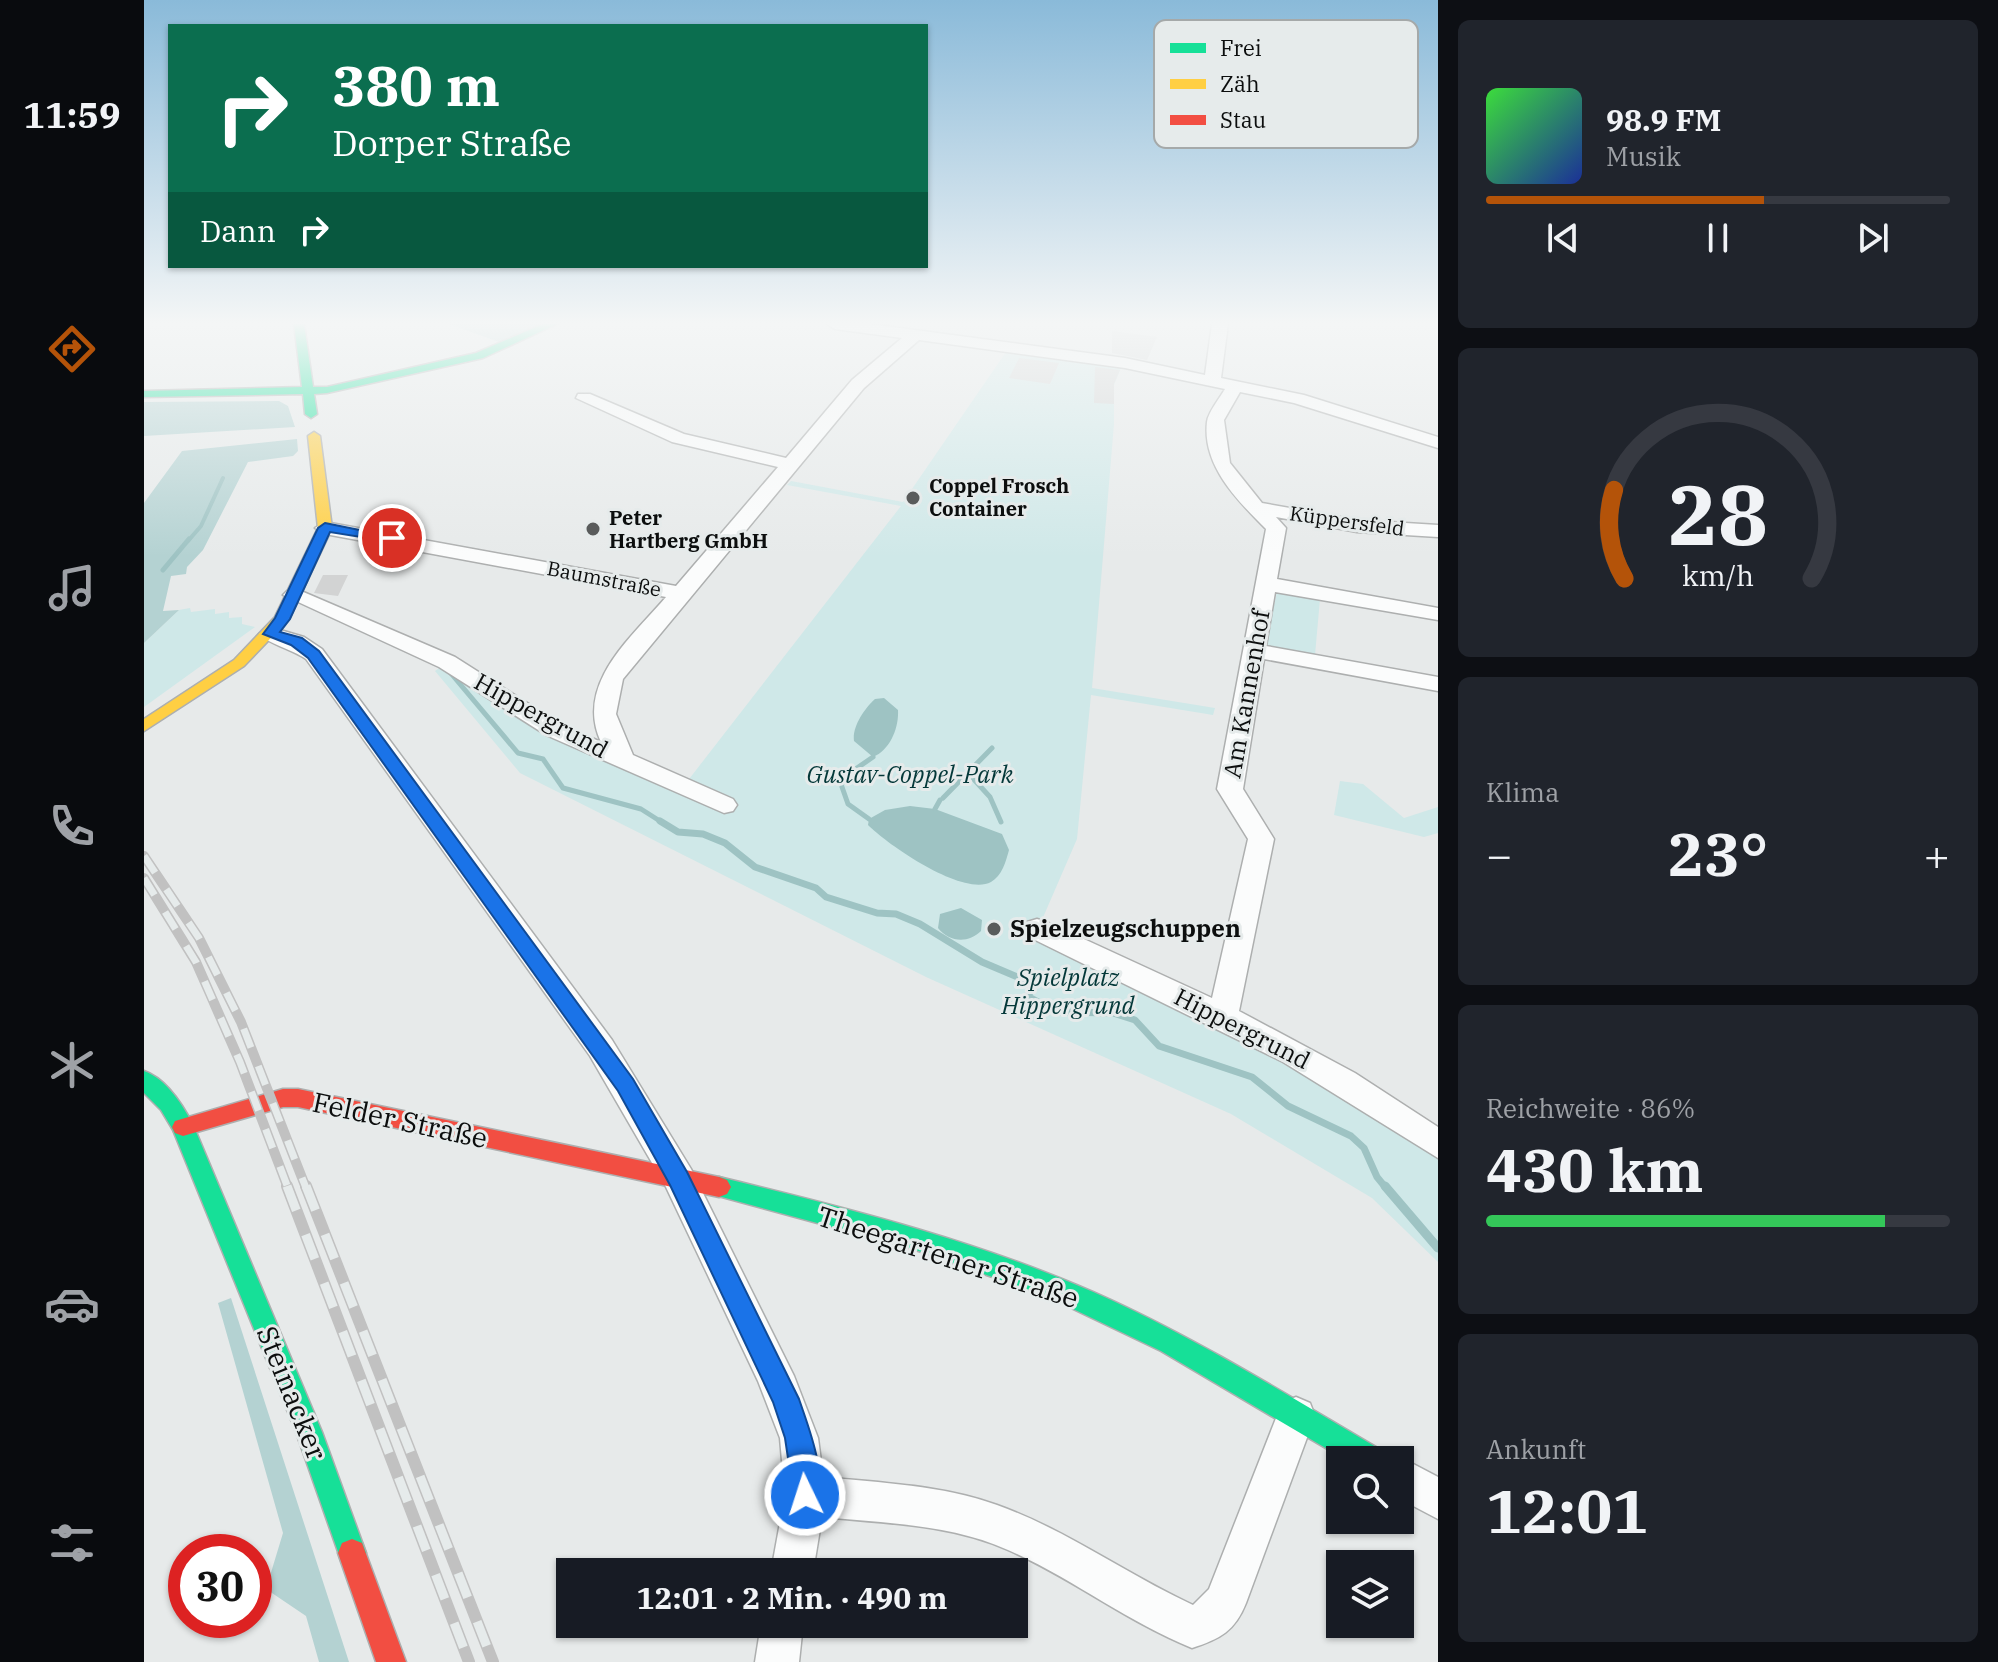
<!DOCTYPE html>
<html lang="de">
<meta charset="utf-8">
<style>
:root{--surface:#171b24;--page:#20242c;--text:#f1f3f6;--muted:#9ea1a6;--line:#363941;--accent:#b45309}
body{margin:0;font-family:"IBM Plex Serif",serif;background:var(--page);color:var(--text);height:100vh;display:flex;flex-direction:column;font-size:30px;white-space:nowrap}
*{box-sizing:border-box;margin:0}
p{font-size:26px;color:var(--muted)}
.icon{flex:none;width:44px;height:44px;fill:none;stroke:currentColor;stroke-width:2;stroke-linecap:round;stroke-linejoin:round}
.map{position:relative;flex:1;overflow:hidden}
.side{display:flex;flex-direction:column;gap:20px;padding:20px;background:#0d0f14;width:560px}
.side>*{flex:none}
.guide{position:absolute;left:24px;top:24px;width:760px;height:244px;border-radius:0px;box-shadow:0 2px 6px #0004;background:#0b6e4f;color:#fff;overflow:hidden}
.fabs{position:absolute;left:1182px;top:1446px;display:grid;gap:16px}
.fabs a{display:grid;place-items:center;width:88px;height:88px;border-radius:0px;background:var(--surface);box-shadow:0 2px 6px #0004;font-size:40px}
.speed{position:absolute;left:24px;top:1534px;display:flex;gap:16px;font-size:40px;font-weight:700;text-align:center}
.speed>*{display:grid;place-content:center;width:104px;height:104px;border-radius:50%;background:var(--surface);box-shadow:0 2px 6px #0004;line-height:1}
.speed .limit{border:12px solid #d22;background:#fff;color:#111}
.pin{position:absolute;display:grid;place-items:center;width:68px;height:68px;color:#fff;margin:-34px;border:4px solid #fff;border-radius:50%;box-shadow:0 2px 8px #0007}
.me{position:absolute;width:88px;margin:-44px;rotate:356deg;stroke-linejoin:round;filter:drop-shadow(0 0 6px #0008)}
.turn{display:flex;align-items:center;gap:28px;height:168px;padding:0 32px;font-size:36px}
.turn .icon{width:104px;height:104px;stroke-width:2.5}
.turn b{display:block;font-size:56px;line-height:68px}
.then{display:flex;align-items:center;height:76px;padding:0 32px;background:#0003;gap:16px;font-size:30px}
.big{font-size:60px;font-weight:800;line-height:1.1}
.side .card{flex:1;display:flex;flex-direction:column;justify-content:center;gap:12px;min-width:0;padding:0 28px;border-radius:12px;background:var(--page)}
.side .dial{align-items:center;gap:0}
.dial svg{height:208px;overflow:visible;fill:none;stroke:var(--line);stroke-width:7;stroke-linecap:round;text-anchor:middle}
.dial text{fill:var(--text);stroke:none}
.song{display:flex;align-items:center;gap:24px}
.cover{width:96px;height:96px;border-radius:12px;background:linear-gradient(135deg,hsl(120 70% 55%),hsl(230 70% 35%))}
.played{height:8px;border-radius:4px;background:linear-gradient(90deg,var(--accent) 60%,var(--line) 60%)}
.keys{display:flex;justify-content:space-around;direction:ltr}
.heat{display:flex;justify-content:space-between;align-items:center;font-size:44px;direction:ltr}
.charge{height:12px;border-radius:6px;background:linear-gradient(90deg,#34c759 86%,var(--line) 0)}
.trip{position:absolute;left:412px;top:1558px;width:472px;height:80px;border-radius:0px;background:var(--surface);box-shadow:0 2px 6px #0004;font-weight:800;line-height:80px;text-align:center}
main{display:flex;flex:1;min-height:0}
.menu{display:flex;flex-direction:column;width:144px;justify-content:space-around;align-items:center;background:#090b0e;color:var(--muted)}
.menu .icon{width:56px;height:56px}
.menu .on{color:var(--accent)}
.menu b{font-size:36px;color:var(--text)}
.map>svg:first-child{display:block}
.green{fill:#cfe8e8}
.forest{fill:#b4d2d2}
.water{fill:#9ec3c3}
.lines{fill:none;stroke-linecap:round;stroke-linejoin:round}
.stream-far3{stroke:#9ec3c3;stroke-width:4}
.stream-far2{stroke:#9ec3c3;stroke-width:5}
.stream-far1{stroke:#9ec3c3;stroke-width:7}
.stream{stroke:#9ec3c3;stroke-width:9}
.building{fill:#d2d3d3}
.street-casing{stroke:#adafaf;stroke-width:3}
.fast-casing{stroke:#adafaf;stroke-width:3}
.slow-casing{stroke:#adafaf;stroke-width:3}
.jam-casing{stroke:#adafaf;stroke-width:3}
.street{fill:#fbfcfc;fill-rule:evenodd}
.fast{fill:#16e098;fill-rule:evenodd}
.slow{fill:#ffcf43;fill-rule:evenodd}
.jam{fill:#f24e42;fill-rule:evenodd}
.rail-far1-casing{stroke:#c1c1c1;stroke-width:10}
.rail-casing{stroke:#c1c1c1;stroke-width:12}
.rail-far1{stroke:#e6ebeb;stroke-width:7;stroke-dasharray:20;stroke-linecap:butt}
.rail{stroke:#e6ebeb;stroke-width:9;stroke-dasharray:26;stroke-linecap:butt}
.route{fill:#1a73e8;stroke:#114b97;stroke-width:2}
.poi-dot{fill:#595b5b;stroke:#e6ebeb;stroke-width:3}
.labels{text-anchor:middle;stroke-width:6;stroke-linejoin:round;paint-order:stroke}
.far-poi-label{font-size:20px;font-weight:bold;fill:#0c0e0e;stroke:#e6ebeb;text-anchor:start}
.far-street-label{font-size:20px;fill:#0c0e0e;stroke:#e6ebeb}
.street-label{font-size:24px;fill:#0c0e0e;stroke:#e6ebeb}
.park-label{font-size:24px;font-style:italic;fill:#043839;stroke:#e6ebeb}
.poi-label{font-size:24px;font-weight:bold;fill:#0c0e0e;stroke:#e6ebeb;text-anchor:start}
.near-street-label{font-size:28px;fill:#0c0e0e;stroke:#e6ebeb}
.key{fill:#e6ebeb;stroke:#a5a9a9;stroke-width:2}
.key-label{font-size:22px;fill:#0c0e0e}
</style>
<main>
<nav class="menu">
<b>11:59</b>
<svg class="icon on" aria-label="directions" viewBox="0 0 24 24"><path d="M12 3l9 9-9 9-9-9zM9 14v-3h6M13 9l2 2-2 2"/></svg>
<svg class="icon" aria-label="music" viewBox="0 0 24 24"><path d="M9 18V5l10-2v13"/><circle cx="6" cy="18" r="3"/><circle cx="16" cy="16" r="3"/></svg>
<svg class="icon" aria-label="phone" viewBox="0 0 24 24"><path d="M5 4h4l2 5-3 2q2 4 5 5l2-3 5 2v4C11 20 4 13 5 4z"/></svg>
<svg class="icon" aria-label="climate" viewBox="0 0 24 24"><path d="M12 3v18M4 7l16 10M4 17L20 7"/></svg>
<svg class="icon" aria-label="car" viewBox="0 0 24 24"><path d="M5 17H2v-5l4-1 3-4h7l3 4 3 1v5h-3M9 17h6M6 11h13"/><circle cx="7" cy="17" r="2"/><circle cx="17" cy="17" r="2"/></svg>
<svg class="icon" aria-label="filters" viewBox="0 0 24 24"><path d="M4 7h16M4 17h16"/><circle cx="9" cy="7" r="2"/><circle cx="15" cy="17" r="2"/></svg>
</nav>
<div class="map">
<svg width="1294" height="1662" viewBox="0 0 1294 1662">
<rect width="100%" height="100%" fill="#e7eaea"/>
<path class="green" d="M 862,352 L 977,368 L 970,385 L 970,424 L 948,688 L 1071,708 L 1069,715 L 947,695 L 933,839 L 894,929 L 1294,1145 L 1294,1262 L 1228,1198 L 1087,1114 L 782,977 L 376,773 L 291,671 L 303,662 L 410,730 L 542,783 L 757,506 L 643,485 L 647,481 L 759,502 Z
M 1133,592 L 1176,599 L 1171,655 L 1121,646 Z
M 46,608 L 47,612 L 71,609 L 71,614 L 85,612 L 85,618 L 98,617 L 98,624 L 111,627 L 0,707 L 0,643 L 35,610 Z
M 1196,781 L 1219,784 L 1260,818 L 1294,807 L 1294,833 L 1280,837 L 1190,815 Z"/>
<path class="forest" d="M 305,324 L 398,324 L 355,342 Z
M 135,401 L 144,406 L 151,427 L 0,436 L 0,402 Z
M 153,439 L 154,451 L 149,456 L 104,462 L 59,550 L 43,567 L 42,574 L 27,576 L 19,611 L 35,610 L 0,643 L 0,503 L 38,451 Z
M 87,1298 L 205,1662 L 175,1662 L 162,1616 L 122,1589 L 139,1533 L 74,1303 Z"/>
<path class="water" d="M 740,698 L 754,710 C 755,728 746,750 729,757 L 710,741 C 708,727 720,709 731,699 Z
M 766,806 L 791,809 L 858,834 L 865,850 C 862,861 858,876 847,882 C 819,897 744,845 724,825 L 725,819 L 741,810 Z
M 817,908 L 838,920 L 837,931 C 824,944 805,942 794,928 L 796,914 Z"/>
<g class="lines">
<path class="stream-far3" d="M 44,541 L 57,526 L 79,478"/>
<path class="stream-far2" d="M 19,570 L 45,539
M 305,671 L 374,753 L 399,759 L 419,788 L 497,809 L 519,823
M 824,773 L 846,797 L 857,822
M 698,784 L 700,777 L 729,757
M 698,787 L 704,804 L 725,819
M 799,798 L 848,748
M 791,809 L 796,800"/>
<path class="stream-far1" d="M 516,821 L 534,832 L 559,834 L 581,843 L 611,867 L 672,888 L 682,897 L 733,913 L 752,914 L 776,924 L 838,962 L 878,979 L 886,987 L 885,997 L 913,1012 L 969,1013 L 991,1020 L 1015,1046 L 1108,1077 L 1144,1106 L 1207,1136 L 1220,1148 L 1233,1177 L 1242,1188"/>
<path class="stream" d="M 1241,1186 L 1294,1248"/>
</g>
<path class="building" d="M 968,331 L 1013,337 L 1003,360 L 968,353 Z
M 875,358 L 915,363 L 906,384 L 865,378 Z
M 951,367 L 976,370 L 970,384 L 970,404 L 950,403 Z
M 179,575 L 204,575 L 194,596 L 170,593 Z"/>
<g class="lines">
<g class="street-casing">
<path id="street" d="M 683,324 L 726,324 L 981,358 L 1061,375 L 1068,324 L 1084,324 L 1077,378 L 1160,395 L 1294,437 L 1294,448 L 1150,403 L 1096,392 L 1080,420 L 1086,463 L 1118,503 L 1213,520 L 1294,525 L 1294,537 L 1213,532 L 1132,517 L 1142,528 L 1133,579 L 1294,608 L 1294,620 L 1131,592 L 1122,646 L 1294,677 L 1294,691 L 1120,659 L 1099,789 L 1130,839 L 1095,1011 L 1211,1073 L 1294,1127 L 1294,1158 L 1139,1062 L 883,936 L 879,929 L 883,922 L 893,919 L 903,922 L 1068,998 L 1104,839 L 1073,789 L 1122,529 C 1094,501 1058,466 1063,422 C 1064,412 1076,398 1081,389 L 981,368 L 775,340 L 720,388 L 479,679 L 472,714 L 489,755 L 589,799 L 593,805 L 589,811 L 580,813 L 402,735 L 295,667 L 139,595 L 143,591 L 157,591 L 311,657 L 418,725 L 457,742 C 430,684 488,637 522,597 L 181,534 L 171,528 L 181,522 L 532,586 L 634,467 L 528,442 L 432,398 L 434,394 L 446,394 L 540,434 L 642,458 L 708,380 L 758,338 L 691,329 Z
M 126,627 L 160,637 L 178,649 L 468,1040 L 547,1169 L 650,1376 L 674,1438 L 679,1477 C 737,1483 798,1485 853,1505 C 923,1530 982,1574 1049,1605 L 1065,1589 L 1138,1403 L 1152,1397 L 1166,1403 L 1171,1416 L 1102,1603 C 1091,1631 1076,1639 1048,1648 C 983,1622 928,1578 864,1550 C 807,1524 739,1523 678,1517 L 669,1572 L 627,1572 L 641,1495 L 636,1438 L 614,1381 L 522,1187 L 446,1056 L 162,659 C 149,650 123,643 115,634 Z
M 1256,1457 L 1294,1477 L 1294,1519 L 1256,1499 L 1256,1460 L 1249,1460 Z
M 617,1624 L 659,1624 L 655,1662 L 611,1662 Z"/>
</g>
<g class="fast-casing">
<path id="fast" d="M 150,324 L 160,324 L 169,387 L 183,387 L 332,353 L 399,324 L 413,324 L 339,358 L 183,393 L 170,394 L 173,414 L 167,418 L 161,414 L 159,394 L 0,397 L 0,391 L 158,387 Z
M 0,1071 C 23,1079 40,1107 50,1127 L 178,1432 L 222,1553 L 218,1563 L 208,1567 L 198,1563 L 152,1432 L 29,1130 L 17,1110 L 0,1093 Z
M 575,1177 C 708,1209 842,1243 967,1300 C 1060,1343 1148,1398 1237,1450 L 1241,1460 L 1202,1460 L 1017,1351 L 902,1296 L 769,1249 L 567,1194 L 563,1187 L 567,1180 Z"/>
</g>
<g class="slow-casing">
<path id="slow" d="M 170,432 L 176,436 L 188,528 L 145,619 L 100,666 L 0,731 L 0,719 L 90,660 L 131,617 L 174,528 L 164,436 Z"/>
</g>
<g class="jam-casing">
<path id="jam" d="M 139,1089 L 154,1089 L 575,1177 L 583,1180 L 587,1187 L 583,1194 L 575,1197 L 154,1107 L 139,1107 L 39,1136 L 31,1133 L 28,1127 L 31,1121 Z
M 208,1539 L 218,1543 L 262,1662 L 232,1662 L 194,1553 L 198,1543 Z"/>
</g>
<use href="#street" class="street"/>
<use href="#fast" class="fast"/>
<use href="#slow" class="slow"/>
<use href="#jam" class="jam"/>
<g class="rail-far1-casing">
<path id="rail-far1" d="M 0,856 L 55,938 L 97,1022 L 162,1188
M 0,878 L 52,962 L 96,1062 L 144,1188"/>
</g>
<g class="rail-casing">
<path id="rail" d="M 143,1186 L 325,1662
M 162,1186 L 349,1662"/>
</g>
<use href="#rail-far1" class="rail-far1"/>
<use href="#rail" class="rail"/>
</g>
<linearGradient id="sky" x2="0" y2="1"><stop stop-color="#8abad9"/><stop offset="0.58" stop-color="#f4f6f6"/><stop offset="1" stop-color="#f4f6f6" stop-opacity="0"/></linearGradient>
<rect width="1294" height="557" fill="url(#sky)"/>
<path class="route" d="M 181,523 L 255,538 L 248,542 L 186,532 L 146,619 L 136,632 L 158,638 L 175,651 L 489,1079 L 543,1172 L 655,1399 C 665,1429 684,1475 671,1505 L 661,1509 L 651,1505 L 641,1438 L 629,1402 L 526,1185 L 474,1091 L 164,658 L 147,645 L 119,634 L 131,618 L 174,528 Z"/>
<g class="poi-dot">
<circle cx="769" cy="498" r="8"/>
<circle cx="449" cy="529" r="8"/>
<circle cx="850" cy="929" r="8"/>
</g>
<g class="labels">
<g class="far-poi-label">
<text x="785" y="493">Coppel Frosch<tspan x="785" dy="23">Container</tspan></text>
<text x="465" y="525">Peter<tspan x="465" dy="23">Hartberg GmbH</tspan></text>
</g>
<g class="far-street-label">
<text transform="translate(1203 521) rotate(8)" y="7">Küppersfeld</text>
<text transform="translate(460 579) rotate(11)" y="7">Baumstraße</text>
</g>
<g class="street-label">
<text transform="translate(1103 694) rotate(-80)" y="8">Am Kannenhof</text>
<text transform="translate(397 716) rotate(29)" y="8">Hippergrund</text>
<text transform="translate(1098 1029) rotate(27)" y="8">Hippergrund</text>
</g>
<g class="park-label">
<text x="766" y="783">Gustav-Coppel-Park</text>
<text x="924" y="986">Spielplatz<tspan x="924" dy="28">Hippergrund</tspan></text>
</g>
<g class="poi-label">
<text x="866" y="937">Spielzeugschuppen</text>
</g>
<g class="near-street-label">
<text transform="translate(256 1120) rotate(12)" y="10">Felder Straße</text>
<text transform="translate(804 1257) rotate(18)" y="10">Theegartener Straße</text>
<text transform="translate(148 1393) rotate(68)" y="10">Steinacker</text>
</g>
</g>
<rect x="1010" y="20" width="264" height="128" rx="12" class="key"/>
<rect x="1026" y="43" width="36" height="10" fill="#16e098"/>
<rect x="1026" y="79" width="36" height="10" fill="#ffcf43"/>
<rect x="1026" y="115" width="36" height="10" fill="#f24e42"/>
<g class="key-label">
<text x="1076" y="56">Frei</text>
<text x="1076" y="92">Zäh</text>
<text x="1076" y="128">Stau</text>
</g>
</svg>
<div class="fabs">
<a><svg class="icon" aria-label="search" viewBox="0 0 24 24"><circle cx="10" cy="10" r="6"/><path d="M15 15l6 6"/></svg></a>
<a><svg class="icon" aria-label="layers" viewBox="0 0 24 24"><path d="M12 4l9 5-9 5-9-5zM3 14l9 5 9-5"/></svg></a>
</div>
<div class="speed"><div class="limit">30</div></div>
<div class="pin" style="left:248px;top:538px;background:#d93025"><svg class="icon" aria-label="arrive" viewBox="0 0 24 24"><path d="M6 21V4h12l-3 4 3 4H6"/></svg></div>
<svg class="me" style="left:661px;top:1495px" viewBox="-20 -20 40 40"><circle r="17" fill="#1a73e8" stroke="#fff" stroke-width="3"/><path d="M0-11L8 9 0 5-8 9z" fill="#fff"/></svg>
<div class="trip">12:01 · 2 Min. · 490 m</div>
<div class="guide">
<div class="turn"><svg class="icon" aria-label="right" viewBox="0 0 24 24"><path d="M7 20v-9h11M14 6l5 5-5 5"/></svg><div><b>380 m</b>Dorper Straße</div></div>
<div class="then">Dann<svg class="icon" aria-label="right" viewBox="0 0 24 24"><path d="M7 20v-9h11M14 6l5 5-5 5"/></svg></div>
</div>
</div>
<section class="side">
<div class="card">
<div class="song"><i class="cover"></i><div><b>98.9 FM</b><p>Musik</p></div></div>
<div class="played"></div>
<div class="keys"><svg class="icon" aria-label="previous" viewBox="0 0 24 24"><path d="M18 5L8 12l10 7zM5 5v14"/></svg><svg class="icon" aria-label="pause" viewBox="0 0 24 24"><path d="M8 5v14M16 5v14"/></svg><svg class="icon" aria-label="next" viewBox="0 0 24 24"><path d="M6 5l10 7-10 7zM19 5v14"/></svg></div>
</div>
<div class="card dial"><svg viewBox="0 0 100 80">
<path d="M14 69A42 42 0 1 1 86 69"/>
<path d="M14 69A42 42 0 0 1 10 35" stroke="#b45309"/>
<text x="50" y="56" font-size="32" font-weight="700">28</text>
<text x="50" y="72" font-size="11">km/h</text>
</svg></div>
<div class="card"><p>Klima</p>
<div class="heat"><a>−</a><b class="big">23°</b><a>+</a></div>
</div>
<div class="card"><p>Reichweite · 86%</p><b class="big">430 km</b><div class="charge"></div></div>
<div class="card"><p>Ankunft</p><b class="big">12:01</b></div>
</section>
</main>
